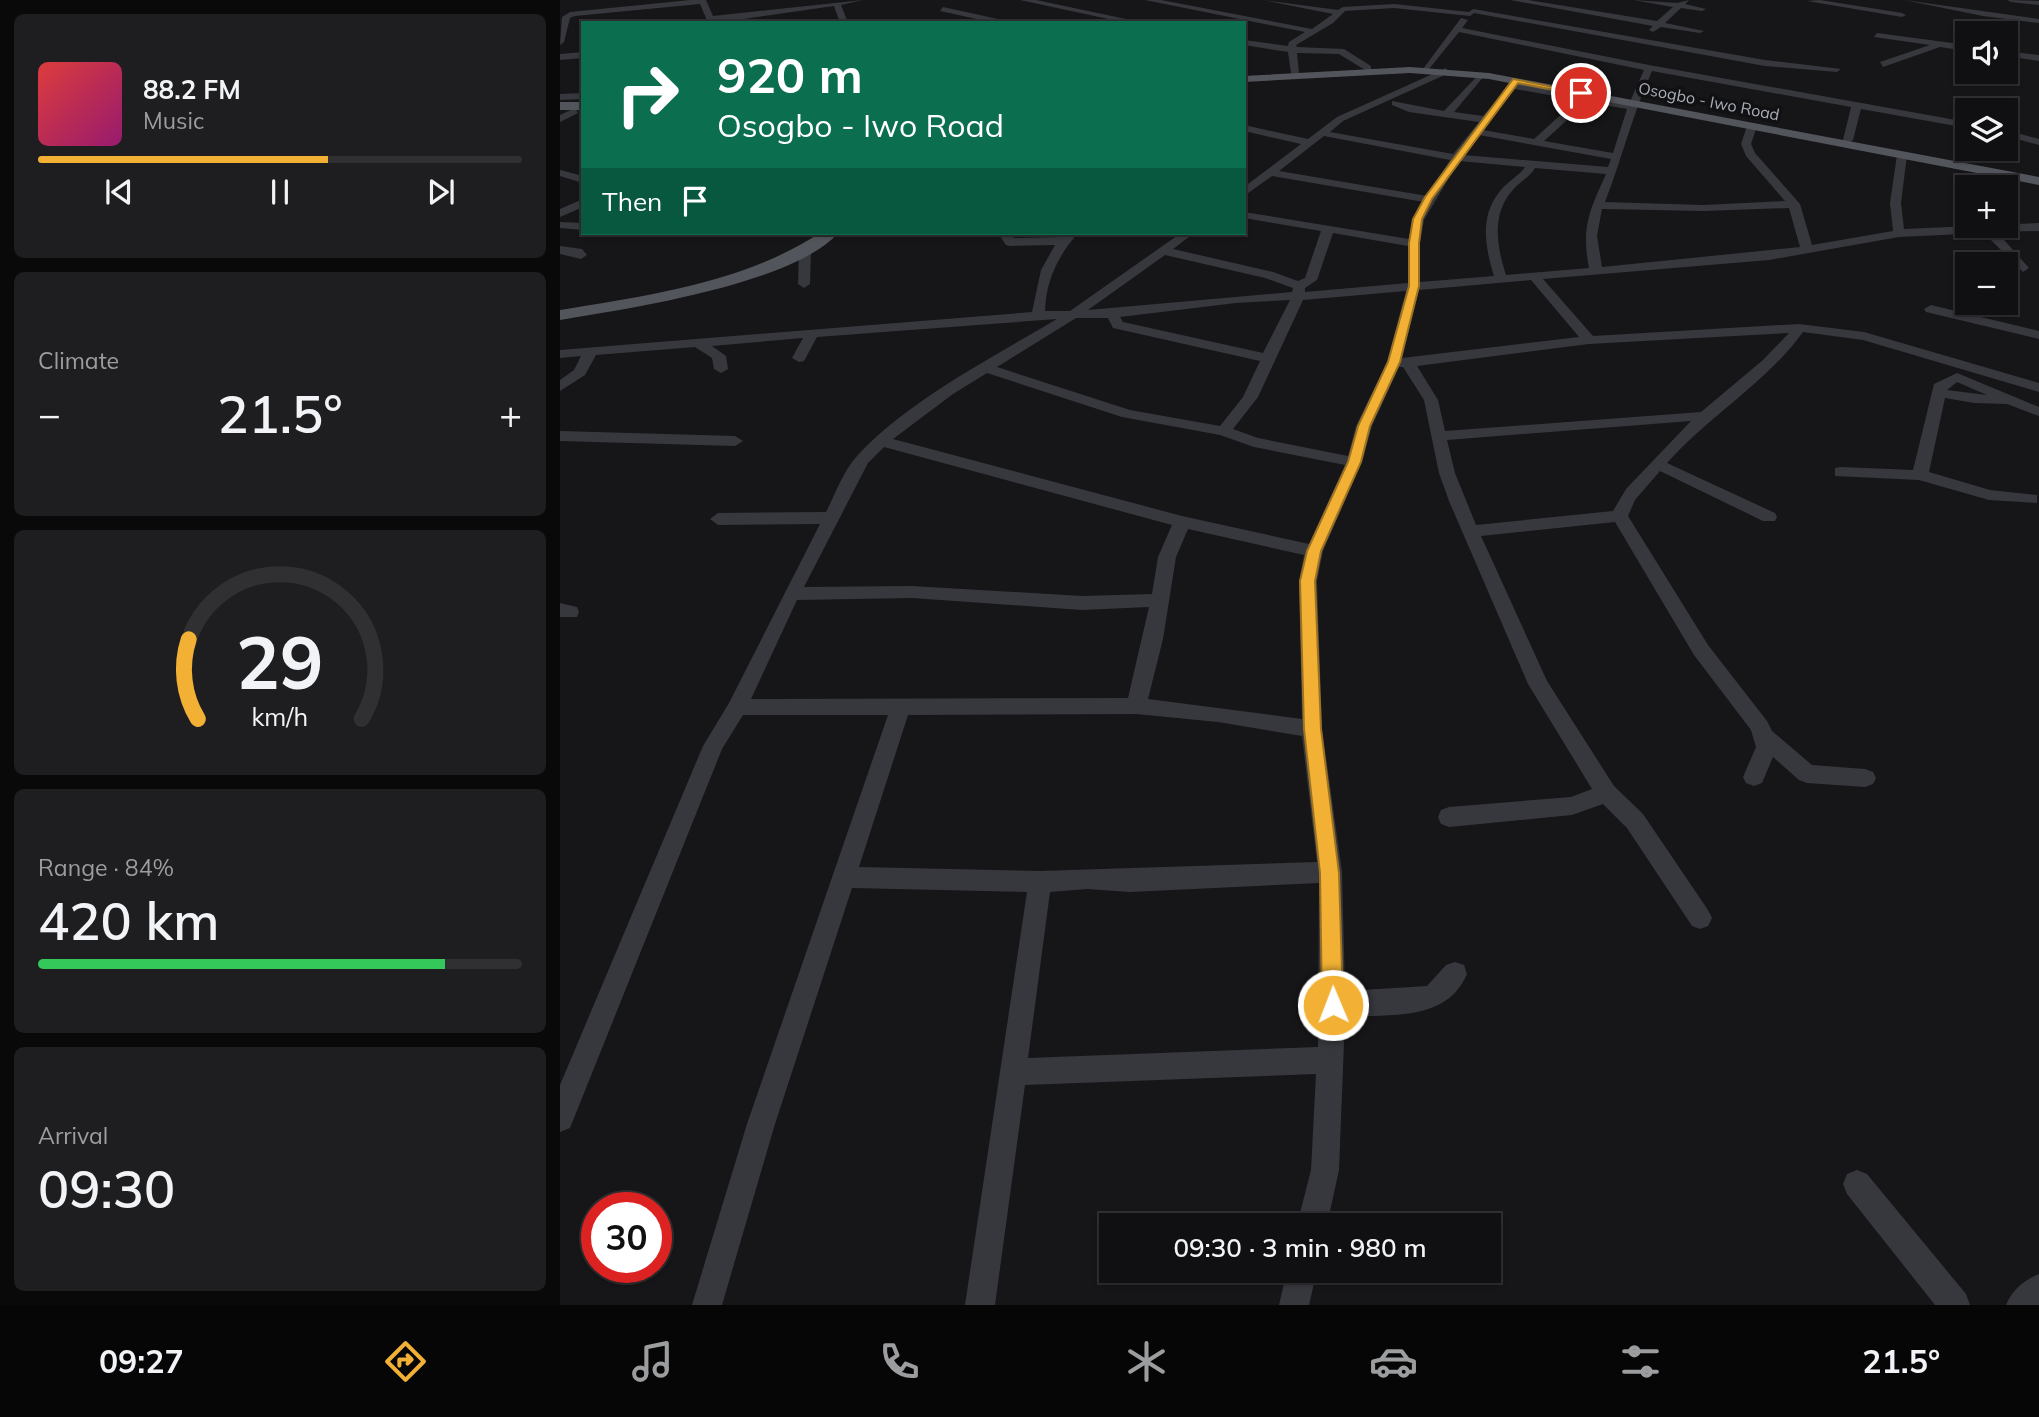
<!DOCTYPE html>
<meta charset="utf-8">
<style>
:root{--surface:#101012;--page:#1e1e20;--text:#f1f3f6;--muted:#9c9d9f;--line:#303032;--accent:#f2b134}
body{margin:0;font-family:Mulish,sans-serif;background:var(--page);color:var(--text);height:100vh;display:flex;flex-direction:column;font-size:26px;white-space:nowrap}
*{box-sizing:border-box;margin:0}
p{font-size:23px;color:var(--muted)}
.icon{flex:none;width:38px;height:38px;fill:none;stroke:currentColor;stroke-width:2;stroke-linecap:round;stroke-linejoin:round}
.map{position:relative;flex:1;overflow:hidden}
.side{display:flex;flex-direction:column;gap:14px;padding:14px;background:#09090a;width:560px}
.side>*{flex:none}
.top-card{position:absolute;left:21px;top:21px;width:665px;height:214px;border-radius:0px;box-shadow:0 2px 5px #0004,0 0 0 2px var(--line);background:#0b6e4f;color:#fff;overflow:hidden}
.tools{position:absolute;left:1395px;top:21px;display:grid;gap:14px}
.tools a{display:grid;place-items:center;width:63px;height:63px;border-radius:0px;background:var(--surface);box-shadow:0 2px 5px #0004,0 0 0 2px var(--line);font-size:35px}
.speed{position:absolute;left:21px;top:1192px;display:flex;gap:14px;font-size:35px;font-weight:700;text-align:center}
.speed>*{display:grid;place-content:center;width:91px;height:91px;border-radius:50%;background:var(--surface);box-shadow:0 2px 5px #0004,0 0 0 2px var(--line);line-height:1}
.speed .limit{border:10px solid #d22;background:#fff;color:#111}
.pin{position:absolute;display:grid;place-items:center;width:60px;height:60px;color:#fff;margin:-30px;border:4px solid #fff;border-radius:50%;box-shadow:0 2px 7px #0007}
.me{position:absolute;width:77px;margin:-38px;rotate:359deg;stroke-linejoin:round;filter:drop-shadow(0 0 5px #0008)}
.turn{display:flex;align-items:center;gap:24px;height:147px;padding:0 21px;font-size:32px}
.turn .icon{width:91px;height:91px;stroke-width:2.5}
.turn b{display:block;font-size:49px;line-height:60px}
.then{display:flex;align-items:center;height:66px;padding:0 21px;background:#0003;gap:14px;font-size:26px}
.big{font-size:52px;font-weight:600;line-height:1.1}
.side .tile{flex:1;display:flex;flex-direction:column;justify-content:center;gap:10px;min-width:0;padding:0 24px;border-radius:10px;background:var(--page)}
.side .dial{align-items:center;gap:0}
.dial svg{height:182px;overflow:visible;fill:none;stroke:var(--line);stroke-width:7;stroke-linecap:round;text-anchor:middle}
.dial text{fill:var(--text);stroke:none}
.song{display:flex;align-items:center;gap:21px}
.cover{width:84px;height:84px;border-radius:10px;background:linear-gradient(135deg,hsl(0 70% 55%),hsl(320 70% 35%))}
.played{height:7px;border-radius:4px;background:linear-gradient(90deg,var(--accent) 60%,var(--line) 60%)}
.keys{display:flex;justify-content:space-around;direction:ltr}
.heat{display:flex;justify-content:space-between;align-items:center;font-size:38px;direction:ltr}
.charge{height:10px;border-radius:5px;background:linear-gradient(90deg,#34c759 84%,var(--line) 0)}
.trip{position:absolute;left:539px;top:1213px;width:402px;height:70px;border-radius:0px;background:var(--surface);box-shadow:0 2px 5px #0004,0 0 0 2px var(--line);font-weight:600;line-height:70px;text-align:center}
.menu{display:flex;height:112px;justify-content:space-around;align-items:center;background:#060607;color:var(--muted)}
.menu .icon{width:49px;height:49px}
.menu .active{color:var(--accent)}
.menu b{font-size:32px;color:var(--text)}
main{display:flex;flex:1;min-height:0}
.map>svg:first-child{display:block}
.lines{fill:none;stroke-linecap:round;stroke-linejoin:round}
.minor{fill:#37383d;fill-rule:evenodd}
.major{fill:#53555c;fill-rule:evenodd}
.route{fill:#f2b134;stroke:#9d7322;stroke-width:2}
.labels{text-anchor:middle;stroke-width:7;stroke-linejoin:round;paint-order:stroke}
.far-street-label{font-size:16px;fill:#a8adb8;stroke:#111113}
</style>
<main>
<section class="side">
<div class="tile">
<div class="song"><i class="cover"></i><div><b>88.2 FM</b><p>Music</p></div></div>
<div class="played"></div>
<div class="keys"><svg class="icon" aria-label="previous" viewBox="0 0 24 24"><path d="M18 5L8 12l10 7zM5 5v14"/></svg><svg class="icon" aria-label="pause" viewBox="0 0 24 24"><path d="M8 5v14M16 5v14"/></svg><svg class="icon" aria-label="next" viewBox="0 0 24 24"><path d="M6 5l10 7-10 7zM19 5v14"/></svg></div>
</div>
<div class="tile"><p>Climate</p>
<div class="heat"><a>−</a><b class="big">21.5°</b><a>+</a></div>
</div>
<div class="tile dial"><svg viewBox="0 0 100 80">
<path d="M14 69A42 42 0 1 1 86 69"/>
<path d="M14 69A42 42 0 0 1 10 34" stroke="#f2b134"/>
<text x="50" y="56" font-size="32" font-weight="700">29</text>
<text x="50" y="72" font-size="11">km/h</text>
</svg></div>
<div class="tile"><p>Range · 84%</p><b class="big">420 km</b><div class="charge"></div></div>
<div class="tile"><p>Arrival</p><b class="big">09:30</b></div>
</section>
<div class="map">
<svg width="1479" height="1305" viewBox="0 0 1479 1305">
<rect width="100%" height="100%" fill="#161618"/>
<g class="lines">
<path class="minor" d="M 130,0 L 146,0 L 153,16 L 303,0 L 281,5 L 288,23 L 280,23 L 274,6 L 156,23 L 148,23 L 140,4 L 15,16 L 10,18 L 4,42 L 0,45 L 2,17 L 10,12 Z
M 460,0 L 476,0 L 585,23 L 567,23 Z
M 585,0 L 601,0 L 752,29 L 773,14 L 703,0 L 778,10 L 783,7 L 834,4 L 909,12 L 913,9 L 1205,60 L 1281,69 L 1277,72 L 1205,66 L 914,13 L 910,16 L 834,8 L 785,11 L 773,23 L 736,45 L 737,47 L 784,49 L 811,66 L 811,70 L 805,70 L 779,54 L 737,53 L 739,73 L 735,76 L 731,73 L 728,52 L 684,45 L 684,40 L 728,46 L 729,42 L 745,32 Z
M 950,0 L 968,0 L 1097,21 L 1113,7 L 1073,0 L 1117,3 L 1129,0 L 1125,4 L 1146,9 L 1142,11 L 1121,8 L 1105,23 L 1144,31 L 1140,33 L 1101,27 L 1093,32 L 1089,30 L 1093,26 Z
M 1260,0 L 1342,13 L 1346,15 L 1342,17 L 1247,1 Z
M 1344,0 L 1479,19 L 1479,23 L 1423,16 Z
M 1447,0 L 1479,1 L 1479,5 L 1451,2 Z
M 383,7 L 447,21 L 451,23 L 435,23 L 380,11 Z
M 901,18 L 908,20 L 902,28 L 1089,65 L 1407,122 L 1407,128 L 1301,109 L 1293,140 L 1288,143 L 1283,140 L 1291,107 L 1092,71 C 1073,113 1062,158 1045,202 L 1144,205 L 1225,201 L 1186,156 L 1181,144 L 1187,126 L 1192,123 L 1197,126 L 1191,144 L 1195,153 L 1240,204 L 1252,245 L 1333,231 L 1330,203 L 1337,155 L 1342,152 L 1347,155 L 1341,203 L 1344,229 L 1479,223 L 1479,231 L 1437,232 L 1469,268 L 1463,272 L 1424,233 L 1339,237 L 1209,260 L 983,279 L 1033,336 L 1239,324 L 1304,332 L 1479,383 L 1479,392 L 1303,340 L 1243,332 C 1206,383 1149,416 1107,463 L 1215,513 L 1217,517 L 1215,521 L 1203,521 L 1100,471 L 1075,500 L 1068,516 L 1148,645 L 1207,721 L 1212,731 L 1252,765 L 1305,769 L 1313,772 L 1316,778 L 1313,784 L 1305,787 L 1247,783 L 1239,780 L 1213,757 L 1202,783 L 1194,786 L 1186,783 L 1183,777 L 1196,747 L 1191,730 L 1134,655 L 1055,522 L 921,536 L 987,681 L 1054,786 L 1083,814 L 1148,910 L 1152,918 L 1148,926 L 1140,929 L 1132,926 L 1067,828 L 1043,804 L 1012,815 L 889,827 L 881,824 L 878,817 L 881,810 L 889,807 L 1011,797 L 1032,789 L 968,684 L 889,501 L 879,473 L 864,400 L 843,367 L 839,367 L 812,426 L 802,462 L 763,551 L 757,581 L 762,729 L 782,872 L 785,991 L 867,986 L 886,965 L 895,962 L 904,965 L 907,974 C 887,1022 829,1014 785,1017 L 779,1170 L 767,1225 L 737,1225 L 751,1170 L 756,1074 L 465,1085 L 435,1305 L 405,1305 L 467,892 L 292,888 L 215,1124 L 162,1305 L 132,1305 L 187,1124 L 328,715 L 183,715 L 162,749 L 10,1128 L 0,1132 L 0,1085 L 143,746 L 169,703 L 260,524 L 158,525 L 150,519 L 158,513 L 266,512 C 275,495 283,471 297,456 C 347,401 433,357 497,319 L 257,337 L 244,361 L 239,362 L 232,358 L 243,338 L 152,346 L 166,356 L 168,369 L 161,373 L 154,369 L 152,358 L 135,347 L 36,355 L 25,375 L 0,391 L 0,380 L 14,370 L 21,356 L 0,358 L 0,350 L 472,312 L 481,270 L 495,245 L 450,246 L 446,245 L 438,233 L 450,233 L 454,238 L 500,237 L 505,233 L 518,233 C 498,256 486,280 485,311 L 510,311 L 621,233 L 634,233 L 613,249 L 713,272 L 738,281 L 745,278 L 761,231 L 684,218 L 684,212 L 849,239 L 852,220 L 864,202 L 712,176 L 684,196 L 684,187 L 741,144 L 684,131 L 684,125 L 748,139 L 777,117 L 886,68 L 889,73 L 783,121 L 770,132 L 893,154 L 919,122 L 849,112 L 832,105 L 832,101 L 884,111 L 921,72 L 925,75 L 894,112 L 923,116 L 956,78 L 961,81 L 958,84 L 1069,104 L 1084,70 L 899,32 L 869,69 L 863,69 ZM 955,89 L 1017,100 L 974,139 L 923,130 ZM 1027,102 L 1067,109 L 1053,153 L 984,141 ZM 919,135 L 1051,159 L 1048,167 L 903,155 ZM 764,136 L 890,160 L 867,196 L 719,171 ZM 899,161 L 965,167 C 959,176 948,181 941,190 C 919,215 925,247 934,276 L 860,282 L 860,243 L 864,220 ZM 975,168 L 1046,174 C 1030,210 1021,226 1029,268 L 946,275 C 937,247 931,215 952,191 C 959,182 969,178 975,168 ZM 1229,208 L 1240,247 L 1042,267 L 1037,236 L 1042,209 L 1144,211 ZM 773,233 L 848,246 L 848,283 L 745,292 L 745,288 L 757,280 ZM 605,255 L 705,278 L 733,288 L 732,292 L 528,310 ZM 971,280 L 1019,337 L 842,358 L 859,290 ZM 846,291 L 827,362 L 796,426 L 788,456 L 698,438 L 673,429 L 698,397 L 743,300 ZM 730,300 L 703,353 L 563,322 L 560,317 L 676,303 ZM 516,318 L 548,318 L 553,328 L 700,361 L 683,397 L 660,426 L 570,410 L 437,367 ZM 1229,333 L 1203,360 L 1141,412 L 885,431 L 878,400 L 857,366 L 1029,344 ZM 427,373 L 562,417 L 660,435 L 694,447 L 785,465 L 749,544 L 622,516 L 333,439 L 393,394 ZM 1131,421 L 1066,489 L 1053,511 L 916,525 L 895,473 L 887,440 ZM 324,447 L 612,525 L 598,557 L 592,594 L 522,596 L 352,586 L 244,587 L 308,463 ZM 628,529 L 744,555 L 739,581 L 742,719 L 588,699 L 603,639 L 616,557 ZM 352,598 L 522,610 L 589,607 L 568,698 L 191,699 L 237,600 ZM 576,714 L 658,722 L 742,736 L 757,862 L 480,871 L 299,867 L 348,715 ZM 759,883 L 758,1047 L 468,1058 L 490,892 L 527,889 L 570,892 Z
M 1317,33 L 1407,45 L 1407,51 L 1380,47 L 1323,67 L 1320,62 L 1370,45 L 1314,37 Z
M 1446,51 L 1479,55 L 1479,61 L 1446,56 Z
M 23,52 L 23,58 L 0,60 L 0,54 Z
M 1420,72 L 1431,72 L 1401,86 L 1393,84 Z
M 23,93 L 23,99 L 0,100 L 0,94 Z
M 15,108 L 18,113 L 0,122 L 0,115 Z
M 1446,130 L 1479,139 L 1479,145 L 1446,136 Z
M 0,170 L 23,176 L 23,183 L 0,176 Z
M 23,199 L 23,207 L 0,217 L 0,209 Z
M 0,222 L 23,223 L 23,230 L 0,228 Z
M 0,246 L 22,249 L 27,255 L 21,259 L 0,254 Z
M 245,246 L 251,250 L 250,284 L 244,288 L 238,284 L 239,250 Z
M 1371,305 L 1479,331 L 1479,339 L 1366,312 L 1364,309 Z
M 1397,373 L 1479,407 L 1479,416 L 1447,404 L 1414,403 L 1385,398 L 1369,472 L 1430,490 L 1477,495 L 1477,503 L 1429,500 L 1359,480 L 1275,476 L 1275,468 L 1281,467 L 1353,470 L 1374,384 ZM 1397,382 L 1427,395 L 1387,390 Z
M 0,431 L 175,436 L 183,441 L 175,446 L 0,441 Z
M 0,603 L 17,607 L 19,612 L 17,617 L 0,617 Z
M 1297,1170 L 1307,1174 L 1406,1294 L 1410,1305 L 1375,1305 L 1287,1194 L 1283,1184 L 1287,1174 Z
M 727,1270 L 757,1270 L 749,1305 L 719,1305 Z
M 1479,1274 L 1479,1305 L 1446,1305 C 1452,1290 1464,1280 1479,1274 Z"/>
<path class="major" d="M 850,67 L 929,73 L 1479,177 L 1479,185 L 929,79 L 850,73 L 684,82 L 684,76 Z
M 0,102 L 23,102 L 23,110 L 0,110 Z
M 260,233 L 278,233 C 234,284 67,309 0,320 L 0,310 C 89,295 183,283 260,233 Z"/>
</g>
<path class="route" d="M 953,79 L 1024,93 L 1021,95 L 958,83 L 872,199 L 862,219 L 859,243 L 859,286 L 840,362 L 810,426 L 801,462 L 761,551 L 755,581 L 761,729 L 779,873 L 783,1005 L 780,1012 L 773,1015 L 765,1012 L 762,1005 L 760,873 L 744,729 L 740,581 L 747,551 L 788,462 L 798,426 L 828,362 L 849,286 L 849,243 L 853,219 L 865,197 Z"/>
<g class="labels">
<g class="far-street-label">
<text transform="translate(1149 101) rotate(11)" y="6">Osogbo - Iwo Road</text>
</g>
</g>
</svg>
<div class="tools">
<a><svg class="icon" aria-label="sound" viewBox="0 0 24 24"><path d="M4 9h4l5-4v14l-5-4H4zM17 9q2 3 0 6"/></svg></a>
<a><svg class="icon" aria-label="layers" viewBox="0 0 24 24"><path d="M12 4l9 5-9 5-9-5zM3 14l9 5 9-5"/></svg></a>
<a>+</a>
<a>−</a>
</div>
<div class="speed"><div class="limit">30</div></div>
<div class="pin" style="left:1021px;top:93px;background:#d93025"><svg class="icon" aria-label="arrive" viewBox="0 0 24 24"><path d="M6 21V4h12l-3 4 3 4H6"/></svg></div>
<svg class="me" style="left:773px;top:1005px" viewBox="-20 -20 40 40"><circle r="17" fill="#f2b134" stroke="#fff" stroke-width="3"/><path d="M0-11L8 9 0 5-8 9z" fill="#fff"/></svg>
<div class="trip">09:30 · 3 min · 980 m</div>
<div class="top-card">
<div class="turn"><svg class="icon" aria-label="right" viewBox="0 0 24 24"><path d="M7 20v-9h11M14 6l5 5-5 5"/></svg><div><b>920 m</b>Osogbo - Iwo Road</div></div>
<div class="then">Then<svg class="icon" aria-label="arrive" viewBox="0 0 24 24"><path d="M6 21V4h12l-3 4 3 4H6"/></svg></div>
</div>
</div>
</main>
<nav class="menu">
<b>09:27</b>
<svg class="icon active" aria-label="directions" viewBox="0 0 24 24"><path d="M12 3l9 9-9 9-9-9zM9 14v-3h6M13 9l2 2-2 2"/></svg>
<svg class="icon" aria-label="music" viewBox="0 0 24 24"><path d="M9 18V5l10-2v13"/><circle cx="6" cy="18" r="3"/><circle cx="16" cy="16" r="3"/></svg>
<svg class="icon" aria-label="phone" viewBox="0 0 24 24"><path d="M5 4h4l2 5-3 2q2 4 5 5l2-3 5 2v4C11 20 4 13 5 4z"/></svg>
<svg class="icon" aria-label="climate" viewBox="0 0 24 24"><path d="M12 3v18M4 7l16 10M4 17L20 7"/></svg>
<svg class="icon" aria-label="car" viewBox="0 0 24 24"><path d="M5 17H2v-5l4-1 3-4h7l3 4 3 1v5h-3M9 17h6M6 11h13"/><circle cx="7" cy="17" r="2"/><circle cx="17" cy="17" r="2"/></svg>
<svg class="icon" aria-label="filters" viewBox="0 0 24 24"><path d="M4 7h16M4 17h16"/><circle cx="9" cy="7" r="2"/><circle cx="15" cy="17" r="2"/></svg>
<b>21.5°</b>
</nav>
